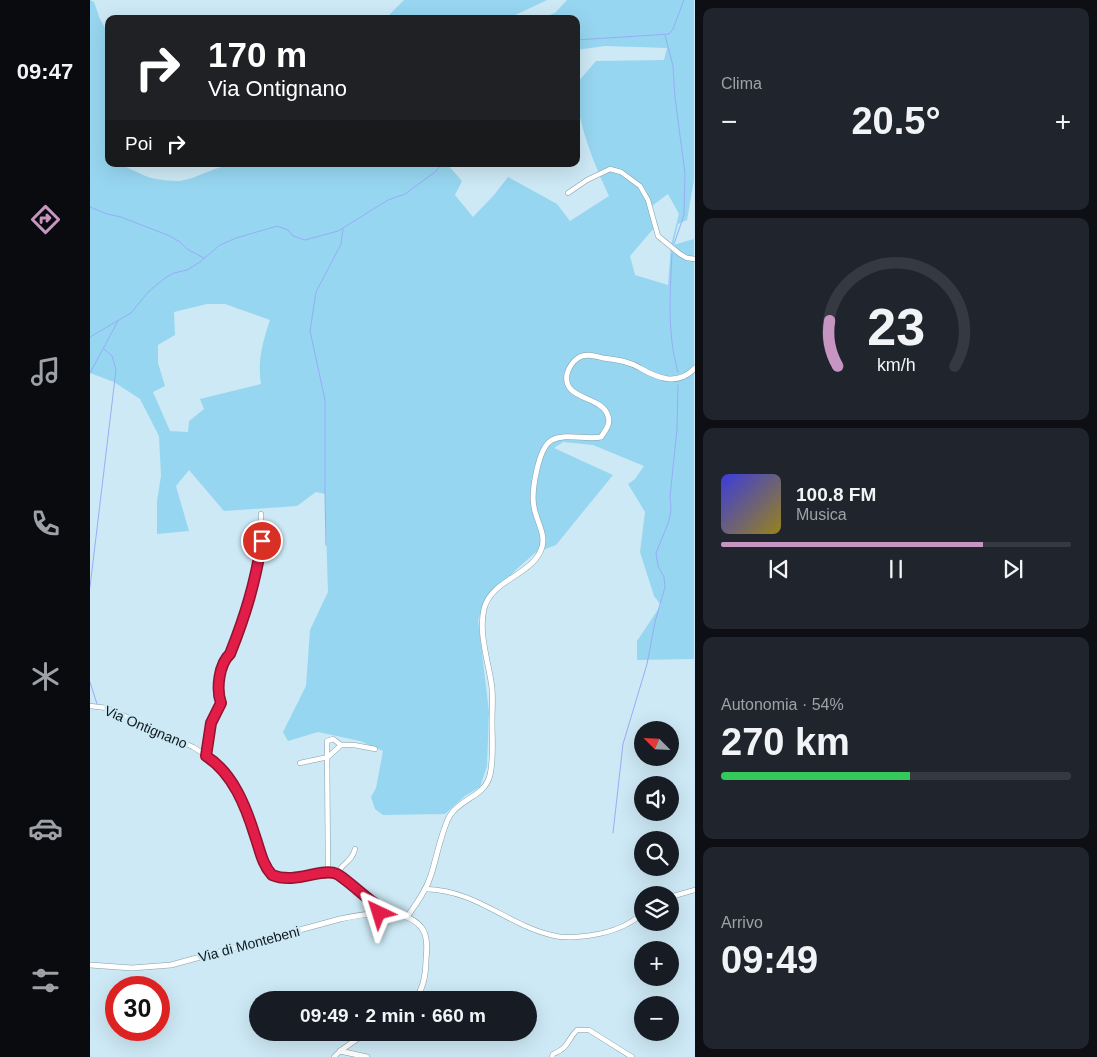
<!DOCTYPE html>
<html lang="it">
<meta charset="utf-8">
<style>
:root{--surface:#171b24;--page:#20242c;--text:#f1f3f6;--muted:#9ea1a6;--line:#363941;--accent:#c795c1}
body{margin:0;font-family:Helvetica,sans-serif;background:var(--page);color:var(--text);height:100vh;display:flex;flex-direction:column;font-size:19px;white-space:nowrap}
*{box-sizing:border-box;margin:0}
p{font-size:16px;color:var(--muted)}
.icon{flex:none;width:28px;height:28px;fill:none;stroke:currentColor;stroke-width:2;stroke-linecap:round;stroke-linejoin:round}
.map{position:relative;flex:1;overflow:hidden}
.sheet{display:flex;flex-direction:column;gap:8px;padding:8px;background:#0d0f14;width:402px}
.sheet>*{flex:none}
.banner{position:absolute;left:15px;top:15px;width:475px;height:152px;border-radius:10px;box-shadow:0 5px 20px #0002;background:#202124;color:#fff;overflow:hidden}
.needle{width:32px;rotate:294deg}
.buttons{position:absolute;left:544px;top:721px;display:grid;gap:10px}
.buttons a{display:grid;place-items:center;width:45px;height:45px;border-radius:50%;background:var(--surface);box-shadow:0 5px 20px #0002;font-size:25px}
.speed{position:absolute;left:15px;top:976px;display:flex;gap:10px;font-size:25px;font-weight:700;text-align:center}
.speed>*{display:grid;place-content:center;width:65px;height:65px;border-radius:50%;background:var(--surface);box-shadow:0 5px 20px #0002;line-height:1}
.speed .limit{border:8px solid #d22;background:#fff;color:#111}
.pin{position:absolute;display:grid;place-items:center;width:42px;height:42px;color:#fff;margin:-21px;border:2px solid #fff;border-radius:50%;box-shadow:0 1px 5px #0007}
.me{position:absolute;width:55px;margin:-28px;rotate:319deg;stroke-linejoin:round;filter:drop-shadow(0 0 4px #0008)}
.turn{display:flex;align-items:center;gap:18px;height:105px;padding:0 20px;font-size:22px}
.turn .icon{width:65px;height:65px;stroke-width:2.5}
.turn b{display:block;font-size:35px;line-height:42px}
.then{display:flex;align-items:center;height:48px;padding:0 20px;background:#0003;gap:10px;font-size:19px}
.big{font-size:38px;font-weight:700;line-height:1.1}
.sheet .card{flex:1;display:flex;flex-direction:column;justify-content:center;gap:8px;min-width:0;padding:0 18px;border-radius:10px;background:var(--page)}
.sheet .dial{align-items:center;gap:0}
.dial svg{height:130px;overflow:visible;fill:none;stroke:var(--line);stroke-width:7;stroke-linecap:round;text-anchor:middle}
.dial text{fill:var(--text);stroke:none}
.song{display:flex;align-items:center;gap:15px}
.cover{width:60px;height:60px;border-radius:8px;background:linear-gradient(135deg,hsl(240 70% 55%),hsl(50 70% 35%))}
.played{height:5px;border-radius:2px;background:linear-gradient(90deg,var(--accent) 75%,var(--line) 75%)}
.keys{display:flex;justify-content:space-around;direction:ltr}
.heat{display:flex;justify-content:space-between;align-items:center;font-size:28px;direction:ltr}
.charge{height:8px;border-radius:4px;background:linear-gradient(90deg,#34c759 54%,var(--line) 0)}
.trip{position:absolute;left:159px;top:991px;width:288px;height:50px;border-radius:25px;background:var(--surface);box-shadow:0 5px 20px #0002;font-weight:700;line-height:50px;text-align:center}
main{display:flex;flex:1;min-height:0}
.tabs{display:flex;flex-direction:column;width:90px;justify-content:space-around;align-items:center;background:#090b0e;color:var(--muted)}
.tabs .icon{width:35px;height:35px}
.tabs .selected{color:var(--accent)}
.tabs b{font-size:22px;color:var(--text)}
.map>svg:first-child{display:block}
.green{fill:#97d6f0;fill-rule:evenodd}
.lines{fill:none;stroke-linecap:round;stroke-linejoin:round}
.stream{stroke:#96adf7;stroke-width:1}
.minor-casing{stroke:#859faa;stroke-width:5.5}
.tertiary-casing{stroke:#859faa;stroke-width:6}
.minor{stroke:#fff;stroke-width:4.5}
.tertiary{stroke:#fff;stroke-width:5}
.route-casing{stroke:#92132f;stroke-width:12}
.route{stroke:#e11d48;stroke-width:9}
.labels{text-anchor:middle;stroke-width:5;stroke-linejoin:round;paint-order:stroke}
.street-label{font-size:14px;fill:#0e181c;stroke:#cde9f5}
</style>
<main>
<nav class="tabs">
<b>09:47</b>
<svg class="icon selected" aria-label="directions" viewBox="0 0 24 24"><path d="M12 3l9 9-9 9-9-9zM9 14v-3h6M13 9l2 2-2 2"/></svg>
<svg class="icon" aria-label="music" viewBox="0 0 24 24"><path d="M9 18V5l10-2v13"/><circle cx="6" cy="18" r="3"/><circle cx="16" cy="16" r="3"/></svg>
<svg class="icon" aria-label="phone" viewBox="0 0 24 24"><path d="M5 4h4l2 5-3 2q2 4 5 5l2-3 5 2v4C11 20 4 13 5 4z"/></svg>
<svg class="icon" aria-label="climate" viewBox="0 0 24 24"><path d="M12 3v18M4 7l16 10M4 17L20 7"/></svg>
<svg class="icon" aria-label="car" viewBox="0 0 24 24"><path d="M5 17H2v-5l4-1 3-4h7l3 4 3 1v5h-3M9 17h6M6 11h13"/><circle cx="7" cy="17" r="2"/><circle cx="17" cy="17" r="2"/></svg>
<svg class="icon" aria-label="filters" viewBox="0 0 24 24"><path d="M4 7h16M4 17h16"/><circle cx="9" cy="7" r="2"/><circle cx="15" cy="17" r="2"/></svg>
</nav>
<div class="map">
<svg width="605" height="1057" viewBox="0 0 605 1057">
<rect width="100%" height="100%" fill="#cde9f5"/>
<path class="green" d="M 0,0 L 4,2 L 10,19 L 19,35 L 19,157 L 17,158 L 19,159 L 19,164 C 39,164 49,176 66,179 C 73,180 82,181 89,181 C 107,179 123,167 141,165 C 156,163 174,167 187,164 L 357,164 L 372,181 L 365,195 L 383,217 L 404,195 L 418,177 L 467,204 L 480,221 L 519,196 C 504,164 486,120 486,84 L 506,61 L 574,60 L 577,48 L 515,46 L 486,50 L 486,19 L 448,19 L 465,13 L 477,0 L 604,0 L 604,180 L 597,220 L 588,224 L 583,245 L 604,239 L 604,659 L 547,660 L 547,641 L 571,605 L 564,596 L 550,552 L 555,512 L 538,484 L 545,479 L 554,466 L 503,445 L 473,442 L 464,448 L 523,475 L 466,545 L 445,553 L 397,595 L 388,620 L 399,712 L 397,766 L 390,787 L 375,796 L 355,814 L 293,815 L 285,809 L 281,797 L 286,788 L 293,751 L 270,741 L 228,732 L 198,741 L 193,732 L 216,686 L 220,630 L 238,592 L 235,494 L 226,492 L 207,506 L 134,511 L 99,470 L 86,486 L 99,531 L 67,534 L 67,501 L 71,476 L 69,436 L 50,399 L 24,382 L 0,373 ZM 578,194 L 589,214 L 581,245 L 578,285 L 545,275 L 540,256 L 564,228 L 559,208 ZM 117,304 L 135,304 L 180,320 C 173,341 167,361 171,384 L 110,399 L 114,409 L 99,421 L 98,432 L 80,431 L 63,392 L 75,386 L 68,363 L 68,345 L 85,335 L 84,312 Z
M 314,0 L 457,0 L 417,19 L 295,19 Z"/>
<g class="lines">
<path class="stream" d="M 575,35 L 583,66 L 585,98 L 595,173 L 594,215 L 584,244
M 486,40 L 579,34 L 583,29 L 594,0
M 0,207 L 17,214 L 31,217 L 80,236 L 90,242 L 97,249 L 114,258
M 582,254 C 580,294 577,334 588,372
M 0,337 L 41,313 L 58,292 L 75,278 L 84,273 L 97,270 L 110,262 L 130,245 L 146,238 L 187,226 L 198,230 L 203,236 L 215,240 L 248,231 L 298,200 L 315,194 L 345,172 L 352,164
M 0,373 L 28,321
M 236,545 L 235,493 L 235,400 L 220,331 L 226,292 L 251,244 L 253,229
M 0,587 L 26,370 L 22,356 L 14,349
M 0,682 L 7,704
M 523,833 L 533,744 L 557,664 L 565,622 L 575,587 L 574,577 L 568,566 L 566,553 L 579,521 L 581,509 L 580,497 L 587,429 L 588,385"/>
<g class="minor-casing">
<path id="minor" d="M 478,193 L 497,180 L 520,169 L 531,172 L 550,186 L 558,200 L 568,236 L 590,254 L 597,258 L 605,259
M 0,706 L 17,708 L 103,747 L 128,763 L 155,805 L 174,864 L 182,875 C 206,885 232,867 247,874 C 256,879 275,896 284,903 L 287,907 L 289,913
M 116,755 L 121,723 L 131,703 C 126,689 129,664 140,654 C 160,605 172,567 171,514
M 210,763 L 238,757 L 251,745
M 238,872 L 237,741 L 243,739 L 251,745 L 264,745 L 285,749
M 247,874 C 252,863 262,862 265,849
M 335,889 C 386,890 416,924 461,935 C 475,939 489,937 503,935 C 522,932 538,926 552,914
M 580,897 L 605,890
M 244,1057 L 250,1051
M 462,1057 L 463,1054 C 480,1047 476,1041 487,1030 L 499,1030 L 542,1057"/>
</g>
<g class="tertiary-casing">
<path id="tertiary" d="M 317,917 C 326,904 336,891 341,875 C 346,860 353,824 361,814 C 372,798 395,796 400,775 C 404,758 402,739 402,722 C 402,711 403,699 402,688 C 399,663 388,634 394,609 C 401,579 444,575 452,547 C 456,534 446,520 444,507 C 441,493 448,447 462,440 C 476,433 496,440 511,437 C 515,431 521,424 518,416 C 512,395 472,401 477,374 C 479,367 482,362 488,358 C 495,353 505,356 513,358 C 526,360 539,361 550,368 C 569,379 588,386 605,368
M 0,965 L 42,968 L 81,965 L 250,919 C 272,914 314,906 331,927 C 338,935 337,949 336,960 C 336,973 333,989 325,1000
M 250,1051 L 267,1039 L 282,1032
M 250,1051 L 277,1057"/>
</g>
<use href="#minor" class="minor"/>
<use href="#tertiary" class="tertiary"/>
</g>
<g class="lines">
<g class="route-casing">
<path id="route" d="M 172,541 C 165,583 156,614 140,654 C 129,664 126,689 131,703 L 121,723 L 116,756 C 143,773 156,807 165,836 C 170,850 172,864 182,875 C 206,885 231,867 247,874 C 256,879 274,896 284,903 L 287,907 L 289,913"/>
</g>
<use href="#route" class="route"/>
</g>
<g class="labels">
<g class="street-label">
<text transform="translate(56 727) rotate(23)" y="5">Via Ontignano</text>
<text transform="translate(159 944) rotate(-15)" y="5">Via di Montebeni</text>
</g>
</g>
</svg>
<div class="buttons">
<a><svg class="needle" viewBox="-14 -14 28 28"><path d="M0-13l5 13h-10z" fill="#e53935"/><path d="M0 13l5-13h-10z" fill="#9ea1a6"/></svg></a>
<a><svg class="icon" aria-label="sound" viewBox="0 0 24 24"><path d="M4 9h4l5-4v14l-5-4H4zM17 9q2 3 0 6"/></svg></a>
<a><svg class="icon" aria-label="search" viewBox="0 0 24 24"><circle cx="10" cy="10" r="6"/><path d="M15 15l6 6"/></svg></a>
<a><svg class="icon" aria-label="layers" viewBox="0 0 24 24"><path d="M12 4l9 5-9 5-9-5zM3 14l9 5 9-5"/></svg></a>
<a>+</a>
<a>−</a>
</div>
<div class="speed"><div class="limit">30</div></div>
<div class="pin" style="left:172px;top:541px;background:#d93025"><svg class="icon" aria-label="arrive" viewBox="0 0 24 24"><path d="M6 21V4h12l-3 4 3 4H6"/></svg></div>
<svg class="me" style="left:289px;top:913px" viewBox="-20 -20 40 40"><path d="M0-17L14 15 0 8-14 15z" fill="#e11d48" stroke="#fff" stroke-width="4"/></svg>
<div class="trip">09:49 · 2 min · 660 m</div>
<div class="banner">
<div class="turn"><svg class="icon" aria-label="right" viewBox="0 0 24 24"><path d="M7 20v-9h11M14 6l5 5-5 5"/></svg><div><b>170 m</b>Via Ontignano</div></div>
<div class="then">Poi<svg class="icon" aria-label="right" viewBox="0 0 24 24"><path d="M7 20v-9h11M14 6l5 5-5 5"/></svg></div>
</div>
</div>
<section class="sheet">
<div class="card"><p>Clima</p>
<div class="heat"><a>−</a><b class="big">20.5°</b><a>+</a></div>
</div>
<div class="card dial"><svg viewBox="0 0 100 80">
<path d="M14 69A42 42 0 1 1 86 69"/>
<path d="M14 69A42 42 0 0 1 9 41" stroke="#c795c1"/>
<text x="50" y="56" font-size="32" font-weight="700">23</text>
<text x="50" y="72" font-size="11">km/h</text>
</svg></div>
<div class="card">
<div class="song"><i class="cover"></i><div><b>100.8 FM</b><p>Musica</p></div></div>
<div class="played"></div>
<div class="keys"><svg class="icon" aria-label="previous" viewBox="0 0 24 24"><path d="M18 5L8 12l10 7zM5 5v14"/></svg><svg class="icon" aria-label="pause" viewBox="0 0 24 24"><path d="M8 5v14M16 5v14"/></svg><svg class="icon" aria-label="next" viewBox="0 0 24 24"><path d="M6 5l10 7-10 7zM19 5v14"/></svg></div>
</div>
<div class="card"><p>Autonomia · 54%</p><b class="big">270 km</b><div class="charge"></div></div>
<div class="card"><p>Arrivo</p><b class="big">09:49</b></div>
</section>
</main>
